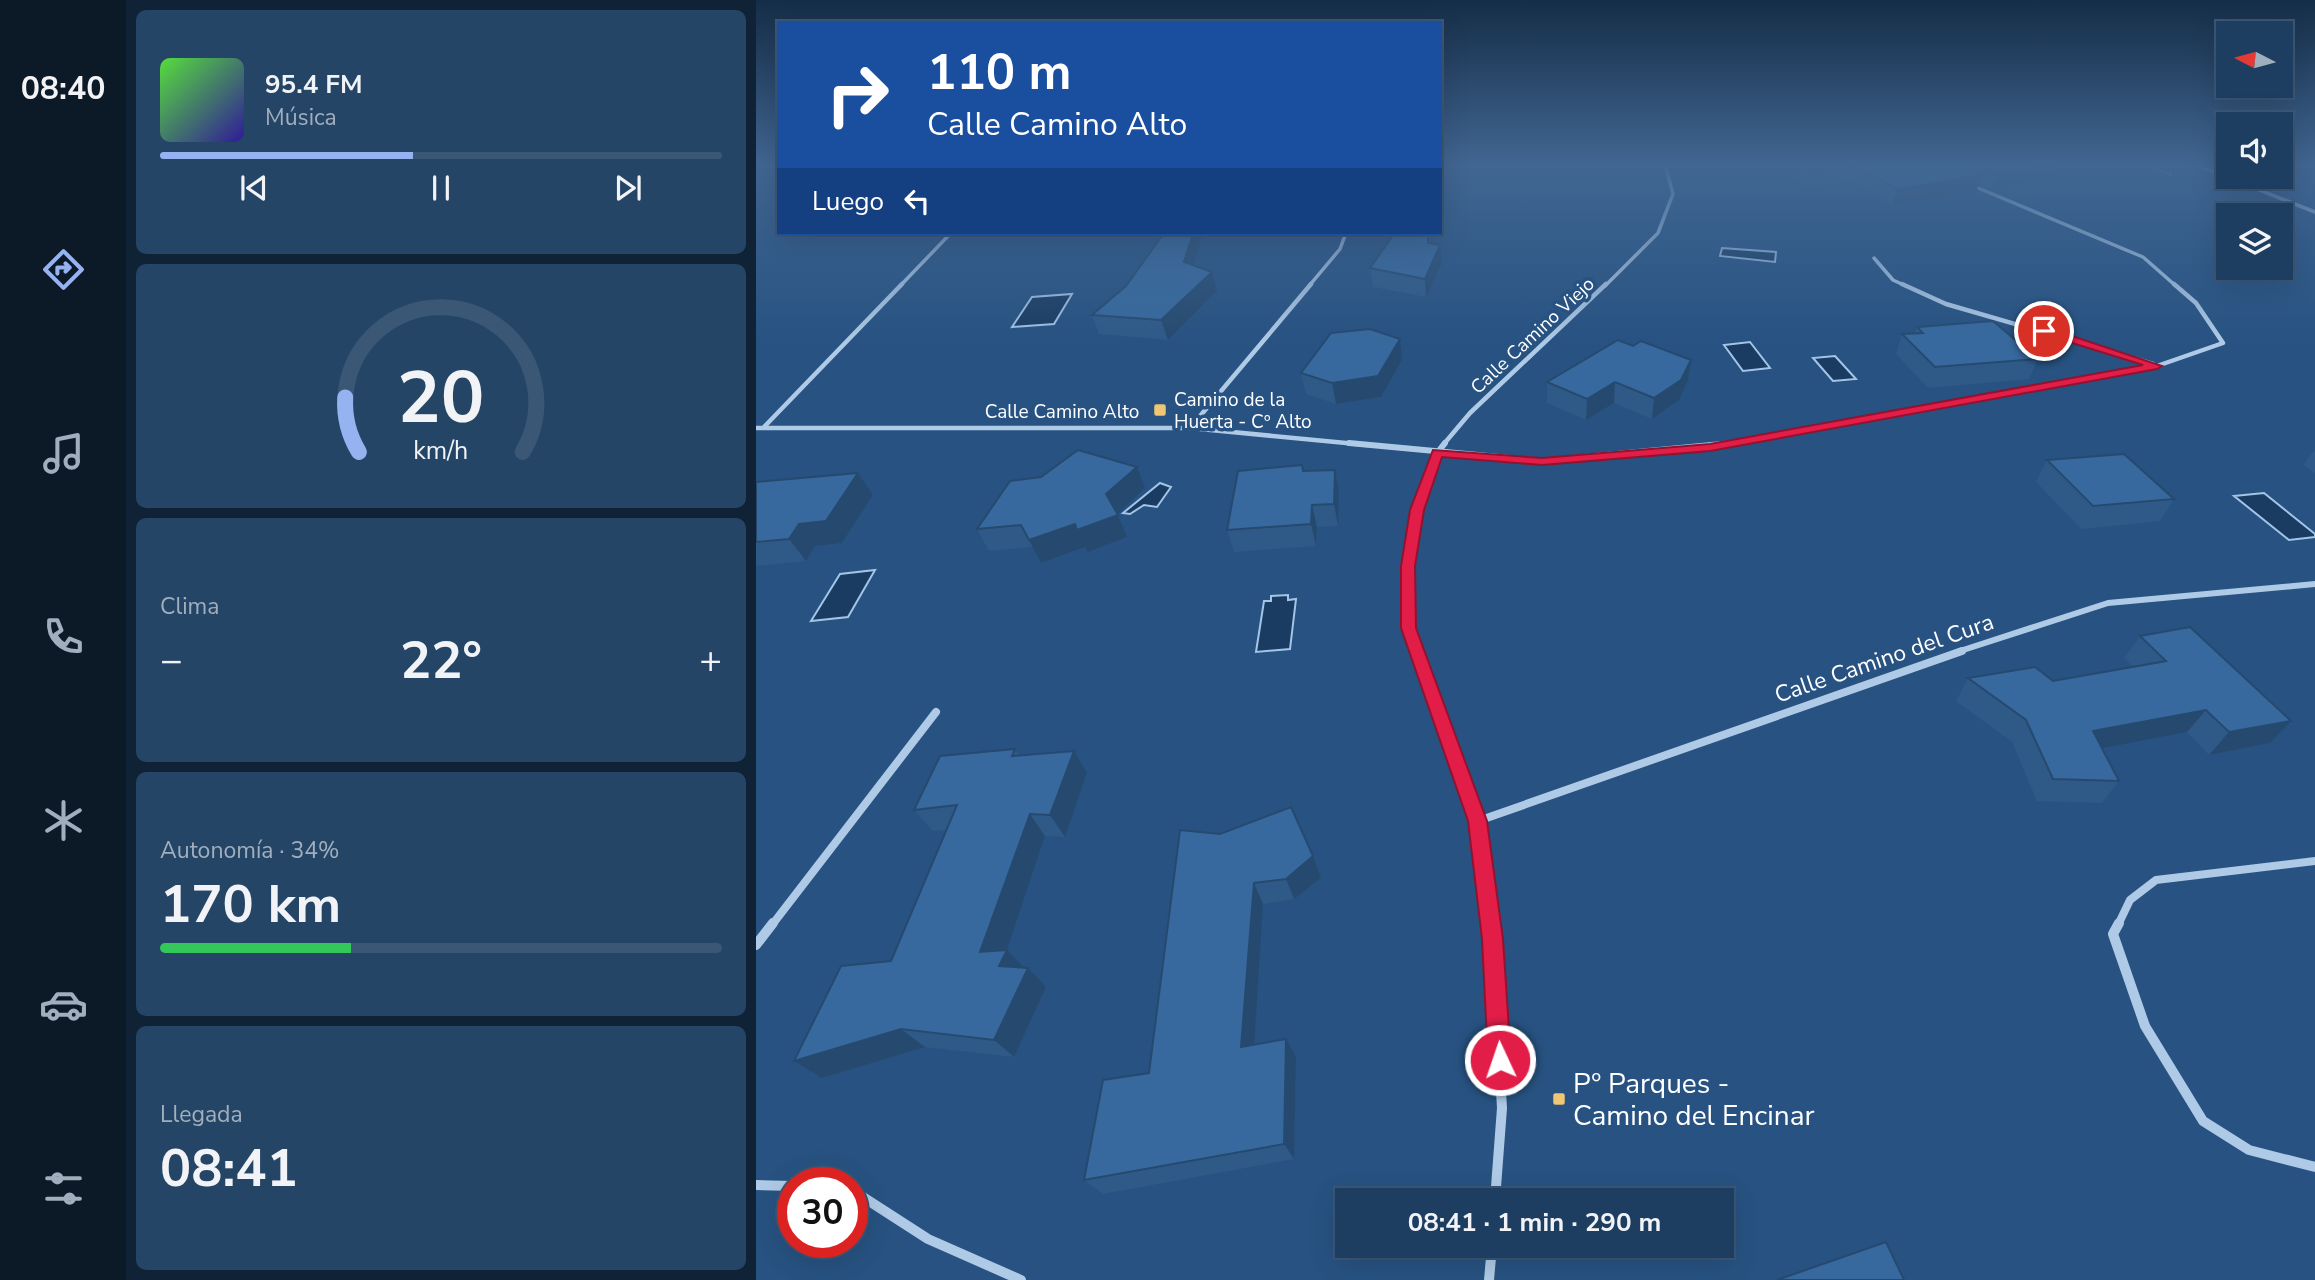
<!DOCTYPE html>
<html lang="es">
<meta charset="utf-8">
<style>
:root{--surface:#1d3e61;--page:#254567;--text:#f1f3f6;--muted:#a0aebd;--line:#3b5776;--accent:#95b2f1}
body{margin:0;font-family:"Nunito Sans",sans-serif;background:var(--page);color:var(--text);height:100vh;display:flex;flex-direction:column;font-size:26px;white-space:nowrap}
*{box-sizing:border-box;margin:0}
p{font-size:23px;color:var(--muted)}
.icon{flex:none;width:38px;height:38px;fill:none;stroke:currentColor;stroke-width:2;stroke-linecap:round;stroke-linejoin:round}
.map{position:relative;flex:1;overflow:hidden}
.panel{display:flex;flex-direction:column;gap:10px;padding:10px;background:#102235;width:630px}
.panel>*{flex:none}
.hud{position:absolute;left:21px;top:21px;width:665px;height:214px;border-radius:0px;box-shadow:0 7px 28px #0002,0 0 0 2px var(--line);background:#1a4fa0;color:#fff;overflow:hidden}
.needle{width:46px;rotate:276deg}
.controls{position:absolute;left:1460px;top:21px;display:grid;gap:14px}
.controls a{display:grid;place-items:center;width:77px;height:77px;border-radius:0px;background:var(--surface);box-shadow:0 7px 28px #0002,0 0 0 2px var(--line);font-size:35px}
.speed{position:absolute;left:21px;top:1167px;display:flex;gap:14px;font-size:35px;font-weight:700;text-align:center}
.speed>*{display:grid;place-content:center;width:91px;height:91px;border-radius:50%;background:var(--surface);box-shadow:0 7px 28px #0002,0 0 0 2px var(--line);line-height:1}
.speed .limit{border:10px solid #d22;background:#fff;color:#111}
.pin{position:absolute;display:grid;place-items:center;width:60px;height:60px;color:#fff;margin:-30px;border:4px solid #fff;border-radius:50%;box-shadow:0 2px 7px #0007}
.me{position:absolute;width:77px;margin:-38px;rotate:357deg;stroke-linejoin:round;filter:drop-shadow(0 0 5px #0008)}
.turn{display:flex;align-items:center;gap:24px;height:147px;padding:0 35px;font-size:32px}
.turn .icon{width:91px;height:91px;stroke-width:2.5}
.turn b{display:block;font-size:49px;line-height:60px}
.then{display:flex;align-items:center;height:66px;padding:0 35px;background:#0003;gap:14px;font-size:26px}
.big{font-size:52px;font-weight:700;line-height:1.1}
.panel .widget{flex:1;display:flex;flex-direction:column;justify-content:center;gap:10px;min-width:0;padding:0 24px;border-radius:10px;background:var(--page)}
.panel .dial{align-items:center;gap:0}
.dial svg{height:182px;overflow:visible;fill:none;stroke:var(--line);stroke-width:7;stroke-linecap:round;text-anchor:middle}
.dial text{fill:var(--text);stroke:none}
.song{display:flex;align-items:center;gap:21px}
.cover{width:84px;height:84px;border-radius:10px;background:linear-gradient(135deg,hsl(110 70% 55%),hsl(250 70% 35%))}
.played{height:7px;border-radius:4px;background:linear-gradient(90deg,var(--accent) 45%,var(--line) 45%)}
.keys{display:flex;justify-content:space-around;direction:ltr}
.heat{display:flex;justify-content:space-between;align-items:center;font-size:38px;direction:ltr}
.charge{height:10px;border-radius:5px;background:linear-gradient(90deg,#34c759 34%,var(--line) 0)}
.trip{position:absolute;left:579px;top:1188px;width:399px;height:70px;border-radius:0px;background:var(--surface);box-shadow:0 7px 28px #0002,0 0 0 2px var(--line);font-weight:700;line-height:70px;text-align:center}
main{display:flex;flex:1;min-height:0}
.dock{display:flex;flex-direction:column;width:126px;justify-content:space-around;align-items:center;background:#0c1927;color:var(--muted)}
.dock .icon{width:49px;height:49px}
.dock .current{color:var(--accent)}
.dock b{font-size:32px;color:var(--text)}
.map>svg:first-child{display:block}
.water{fill:#1b3c62;stroke:#a3c5e7;stroke-width:2}
.lines{fill:none;stroke-linecap:round;stroke-linejoin:round}
.path{stroke:#afcae6;stroke-width:2.5;stroke-dasharray:2 2.5;stroke-linecap:butt}
.street-far4{stroke:#afcae6;stroke-width:3.5}
.street-far3{stroke:#afcae6;stroke-width:4.5}
.street-far2{stroke:#afcae6;stroke-width:6}
.street-far1{stroke:#afcae6;stroke-width:8}
.street{stroke:#afcae6;stroke-width:10}
.wall{fill:#2f5a88}
.shaded-wall{fill:#264a6f}
.building{fill:#37699e;stroke:#264a6f;stroke-width:2}
.route{fill:#e11d48;stroke:#92132f;stroke-width:2}
.poi-dot{fill:#efc674;stroke:#275281;stroke-width:2.5}
.labels{text-anchor:middle;stroke-width:7;stroke-linejoin:round;paint-order:stroke}
.far-street-label{font-size:19px;fill:#fff;stroke:#275281}
.far-poi-label{font-size:19px;fill:#fff;stroke:#275281;text-anchor:start}
.street-label{font-size:23px;fill:#fff;stroke:#275281}
.near-poi-label{font-size:28px;fill:#fff;stroke:#275281;text-anchor:start}
</style>
<main>
<nav class="dock">
<b>08:40</b>
<svg class="icon current" aria-label="directions" viewBox="0 0 24 24"><path d="M12 3l9 9-9 9-9-9zM9 14v-3h6M13 9l2 2-2 2"/></svg>
<svg class="icon" aria-label="music" viewBox="0 0 24 24"><path d="M9 18V5l10-2v13"/><circle cx="6" cy="18" r="3"/><circle cx="16" cy="16" r="3"/></svg>
<svg class="icon" aria-label="phone" viewBox="0 0 24 24"><path d="M5 4h4l2 5-3 2q2 4 5 5l2-3 5 2v4C11 20 4 13 5 4z"/></svg>
<svg class="icon" aria-label="climate" viewBox="0 0 24 24"><path d="M12 3v18M4 7l16 10M4 17L20 7"/></svg>
<svg class="icon" aria-label="car" viewBox="0 0 24 24"><path d="M5 17H2v-5l4-1 3-4h7l3 4 3 1v5h-3M9 17h6M6 11h13"/><circle cx="7" cy="17" r="2"/><circle cx="17" cy="17" r="2"/></svg>
<svg class="icon" aria-label="filters" viewBox="0 0 24 24"><path d="M4 7h16M4 17h16"/><circle cx="9" cy="7" r="2"/><circle cx="15" cy="17" r="2"/></svg>
</nav>
<section class="panel">
<div class="widget">
<div class="song"><i class="cover"></i><div><b>95.4 FM</b><p>Música</p></div></div>
<div class="played"></div>
<div class="keys"><svg class="icon" aria-label="previous" viewBox="0 0 24 24"><path d="M18 5L8 12l10 7zM5 5v14"/></svg><svg class="icon" aria-label="pause" viewBox="0 0 24 24"><path d="M8 5v14M16 5v14"/></svg><svg class="icon" aria-label="next" viewBox="0 0 24 24"><path d="M6 5l10 7-10 7zM19 5v14"/></svg></div>
</div>
<div class="widget dial"><svg viewBox="0 0 100 80">
<path d="M14 69A42 42 0 1 1 86 69"/>
<path d="M14 69A42 42 0 0 1 8 45" stroke="#95b2f1"/>
<text x="50" y="56" font-size="32" font-weight="700">20</text>
<text x="50" y="72" font-size="11">km/h</text>
</svg></div>
<div class="widget"><p>Clima</p>
<div class="heat"><a>−</a><b class="big">22°</b><a>+</a></div>
</div>
<div class="widget"><p>Autonomía · 34%</p><b class="big">170 km</b><div class="charge"></div></div>
<div class="widget"><p>Llegada</p><b class="big">08:41</b></div>
</section>
<div class="map">
<svg width="1559" height="1280" viewBox="0 0 1559 1280">
<rect width="100%" height="100%" fill="#275281"/>
<path class="water" d="M 966,248 L 1020,252 L 1019,262 L 964,256 Z
M 316,294 L 298,324 L 256,327 L 276,297 Z
M 994,342 L 1014,368 L 987,371 L 968,345 Z
M 1079,356 L 1100,379 L 1077,381 L 1057,358 Z
M 404,483 L 415,487 L 401,507 L 388,505 L 374,514 L 367,513 Z
M 1508,493 L 1559,534 L 1559,537 L 1533,540 L 1478,496 Z
M 119,570 L 92,617 L 55,621 L 84,574 Z
M 532,595 L 532,600 L 540,599 L 534,649 L 500,652 L 508,601 L 515,601 L 515,596 Z"/>
<g class="lines">
<path class="path" d="M 1388,164 L 1415,175"/>
<path class="street-far4" d="M 1438,164 L 1559,212
M 1215,185 L 1387,257 L 1420,286
M 1118,258 L 1137,280 L 1150,286
M 144,286 L 195,233
M 553,286 L 584,249 L 590,233
M 849,286 L 902,233 L 917,194 L 909,164"/>
<path class="street-far3" d="M 1146,284 L 1190,304 L 1397,364
M 8,427 L 146,284
M 0,428 L 434,428 L 611,445
M 434,428 L 555,284
M 687,445 L 714,413 L 850,284
M 967,445 L 1401,366 L 1467,343 L 1440,303 L 1418,284"/>
<path class="street-far2" d="M 593,443 L 786,461 L 977,443
M 662,652 C 659,644 654,635 653,627 C 646,581 658,479 689,443
M 1201,652 L 1352,603 L 1559,584"/>
<path class="street-far1" d="M 661,651 L 722,821 L 735,925
M 722,821 L 1206,651
M 16,925 L 180,712
M 1362,925 L 1374,900 L 1400,880 L 1559,861"/>
<path class="street" d="M 735,923 L 746,1108 L 739,1200
M 1363,923 L 1357,934 L 1389,1026 L 1447,1121 L 1493,1150 L 1559,1167
M 0,945 L 17,923
M 0,1185 L 37,1186
M 96,1190 L 172,1239 L 265,1280
M 733,1280 L 736,1246"/>
</g>
<path class="wall" d="M 1028,164 L 1302,164 L 1296,179 L 1236,189 L 1223,183 L 1220,192 L 1136,205 L 1100,183 L 1048,185 Z
M 408,233 L 447,233 L 437,265 L 461,291 L 412,340 L 343,334 L 336,315 L 370,286 Z
M 673,243 L 686,263 L 670,297 L 617,287 L 614,268 Z
M 1161,327 L 1282,359 L 1273,379 L 1172,388 L 1140,354 L 1146,334 L 1159,333 Z
M 646,360 L 625,397 L 580,404 L 550,394 L 545,373 Z
M 932,380 L 923,400 L 896,419 L 858,403 L 830,420 L 791,403 L 791,382 Z
M 1559,449 L 1559,473 L 1547,465 Z
M 1291,460 L 1418,499 L 1404,521 L 1325,529 L 1280,482 Z
M 579,470 L 583,492 L 582,526 L 561,527 L 560,546 L 478,552 L 471,530 L 548,471 Z
M 102,473 L 117,495 L 86,543 L 59,546 L 50,561 L 0,566 L 0,482 Z
M 389,488 L 362,514 L 371,537 L 332,552 L 329,547 L 285,563 L 277,547 L 233,551 L 221,529 Z
M 1384,636 L 1514,743 L 1453,755 L 1431,732 L 1346,748 L 1363,781 L 1346,803 L 1281,801 L 1256,742 L 1200,701 L 1212,678 L 1297,681 L 1377,667 L 1368,658 Z
M 259,749 L 263,755 L 331,773 L 309,837 L 289,836 L 251,950 L 267,967 L 272,968 L 290,987 L 258,1057 L 169,1047 L 66,1078 L 38,1061 L 135,961 L 191,830 L 177,831 L 158,810 Z
M 464,834 L 557,856 L 565,878 L 538,899 L 507,904 L 498,1045 L 540,1057 L 538,1159 L 347,1194 L 328,1180 L 393,1073 Z"/>
<path class="shaded-wall" d="M 1298,164 L 1302,164 L 1296,179 L 1236,189 L 1242,173 Z
M 1226,175 L 1220,192 L 1136,205 L 1141,189 Z
M 437,233 L 447,233 L 433,281 L 428,262 Z
M 684,245 L 686,263 L 670,297 L 669,279 Z
M 456,272 L 461,291 L 412,340 L 405,320 Z
M 644,339 L 646,360 L 625,397 L 580,404 L 576,383 Z
M 935,360 L 932,380 L 923,400 L 896,419 L 898,398 Z
M 859,382 L 858,403 L 830,420 L 831,399 Z
M 381,467 L 389,488 L 361,515 L 362,515 L 371,537 L 332,552 L 329,547 L 285,563 L 273,540 Z
M 579,470 L 583,492 L 582,526 L 578,504 Z
M 102,473 L 117,495 L 86,543 L 59,546 L 50,561 L 33,539 L 43,524 Z
M 556,505 L 561,527 L 560,546 L 555,524 Z
M 1450,710 L 1431,732 L 1321,753 L 1337,731 Z
M 1535,721 L 1514,743 L 1453,755 L 1473,732 Z
M 318,751 L 331,773 L 309,837 L 294,815 Z
M 274,814 L 289,836 L 251,950 L 269,969 L 262,985 L 224,952 Z
M 557,856 L 565,878 L 538,899 L 530,879 Z
M 498,883 L 507,904 L 497,1064 L 485,1047 Z
M 272,968 L 290,987 L 258,1057 L 238,1040 Z
M 145,1029 L 169,1047 L 66,1078 L 38,1061 Z
M 530,1039 L 540,1057 L 538,1159 L 528,1144 Z"/>
<path class="building" d="M 1046,164 L 1197,164 L 1226,175 L 1141,189 L 1104,167 L 1051,169 Z
M 1220,164 L 1298,164 L 1242,173 Z
M 408,233 L 437,233 L 428,262 L 456,272 L 405,320 L 336,315 L 370,286 Z
M 638,234 L 672,236 L 672,243 L 684,245 L 669,279 L 614,268 Z
M 1237,321 L 1282,359 L 1179,367 L 1146,334 L 1167,333 L 1161,327 Z
M 614,329 L 644,339 L 622,376 L 576,383 L 545,373 L 575,333 Z
M 862,340 L 877,346 L 885,341 L 935,360 L 925,380 L 898,398 L 859,382 L 831,399 L 791,382 Z
M 322,450 L 381,467 L 350,494 L 362,515 L 321,530 L 319,524 L 273,540 L 265,525 L 221,529 L 254,481 L 285,477 Z
M 1368,454 L 1418,499 L 1337,506 L 1291,460 Z
M 546,465 L 547,471 L 579,470 L 578,504 L 556,505 L 555,524 L 471,530 L 482,471 Z
M 102,473 L 70,521 L 43,524 L 33,539 L 0,542 L 0,482 Z
M 1434,627 L 1535,721 L 1473,732 L 1450,710 L 1337,731 L 1363,781 L 1297,779 L 1270,720 L 1212,678 L 1279,667 L 1297,681 L 1410,661 L 1384,636 Z
M 259,749 L 256,756 L 318,751 L 294,815 L 274,814 L 224,952 L 251,950 L 243,966 L 272,968 L 238,1040 L 145,1029 L 38,1061 L 85,966 L 135,961 L 201,805 L 158,810 L 184,756 Z
M 535,807 L 557,856 L 530,879 L 498,883 L 485,1047 L 530,1039 L 528,1144 L 328,1180 L 347,1080 L 393,1073 L 424,830 L 464,834 Z
M 1130,1242 L 1148,1280 L 1021,1280 Z"/>
<linearGradient id="sky" x2="0" y2="1"><stop stop-color="#152d47"/><stop offset="0.48" stop-color="#416692"/><stop offset="1" stop-color="#416692" stop-opacity="0"/></linearGradient>
<rect width="1559" height="343" fill="url(#sky)"/>
<path class="route" d="M 1284,328 L 1292,328 L 1406,366 L 1401,369 L 954,451 L 786,465 L 686,457 L 668,510 L 659,566 L 660,628 L 731,821 L 747,939 L 755,1060 L 752,1068 L 744,1071 L 735,1068 L 732,1060 L 726,939 L 712,821 L 645,628 L 645,566 L 654,510 L 677,450 L 786,458 L 954,444 L 1387,365 L 1284,333 Z"/>
<g class="poi-dot">
<rect x="397" y="403" width="14" height="14" rx="3.5"/>
<rect x="796" y="1092" width="14" height="14" rx="3.5"/>
</g>
<g class="labels">
<g class="far-street-label">
<text transform="translate(776 335) rotate(-43)" y="7">Calle Camino Viejo</text>
<text x="306" y="418">Calle Camino Alto</text>
</g>
<g class="far-poi-label">
<text x="418" y="406">Camino de la<tspan x="418" dy="22">Huerta - Cº Alto</tspan></text>
</g>
<g class="street-label">
<text transform="translate(1128 658) rotate(-19)" y="8">Calle Camino del Cura</text>
</g>
<g class="near-poi-label">
<text x="817" y="1093">Pº Parques -<tspan x="817" dy="32">Camino del Encinar</tspan></text>
</g>
</g>
</svg>
<div class="controls">
<a><svg class="needle" viewBox="-14 -14 28 28"><path d="M0-13l5 13h-10z" fill="#e53935"/><path d="M0 13l5-13h-10z" fill="#a0aebd"/></svg></a>
<a><svg class="icon" aria-label="sound" viewBox="0 0 24 24"><path d="M4 9h4l5-4v14l-5-4H4zM17 9q2 3 0 6"/></svg></a>
<a><svg class="icon" aria-label="layers" viewBox="0 0 24 24"><path d="M12 4l9 5-9 5-9-5zM3 14l9 5 9-5"/></svg></a>
</div>
<div class="speed"><div class="limit">30</div></div>
<div class="pin" style="left:1288px;top:331px;background:#d93025"><svg class="icon" aria-label="arrive" viewBox="0 0 24 24"><path d="M6 21V4h12l-3 4 3 4H6"/></svg></div>
<svg class="me" style="left:744px;top:1060px" viewBox="-20 -20 40 40"><circle r="17" fill="#e11d48" stroke="#fff" stroke-width="3"/><path d="M0-11L8 9 0 5-8 9z" fill="#fff"/></svg>
<div class="trip">08:41 · 1 min · 290 m</div>
<div class="hud">
<div class="turn"><svg class="icon" aria-label="right" viewBox="0 0 24 24"><path d="M7 20v-9h11M14 6l5 5-5 5"/></svg><div><b>110 m</b>Calle Camino Alto</div></div>
<div class="then">Luego<svg class="icon" aria-label="left" viewBox="0 0 24 24"><path d="M17 20v-9H6M10 6l-5 5 5 5"/></svg></div>
</div>
</div>
</main>
